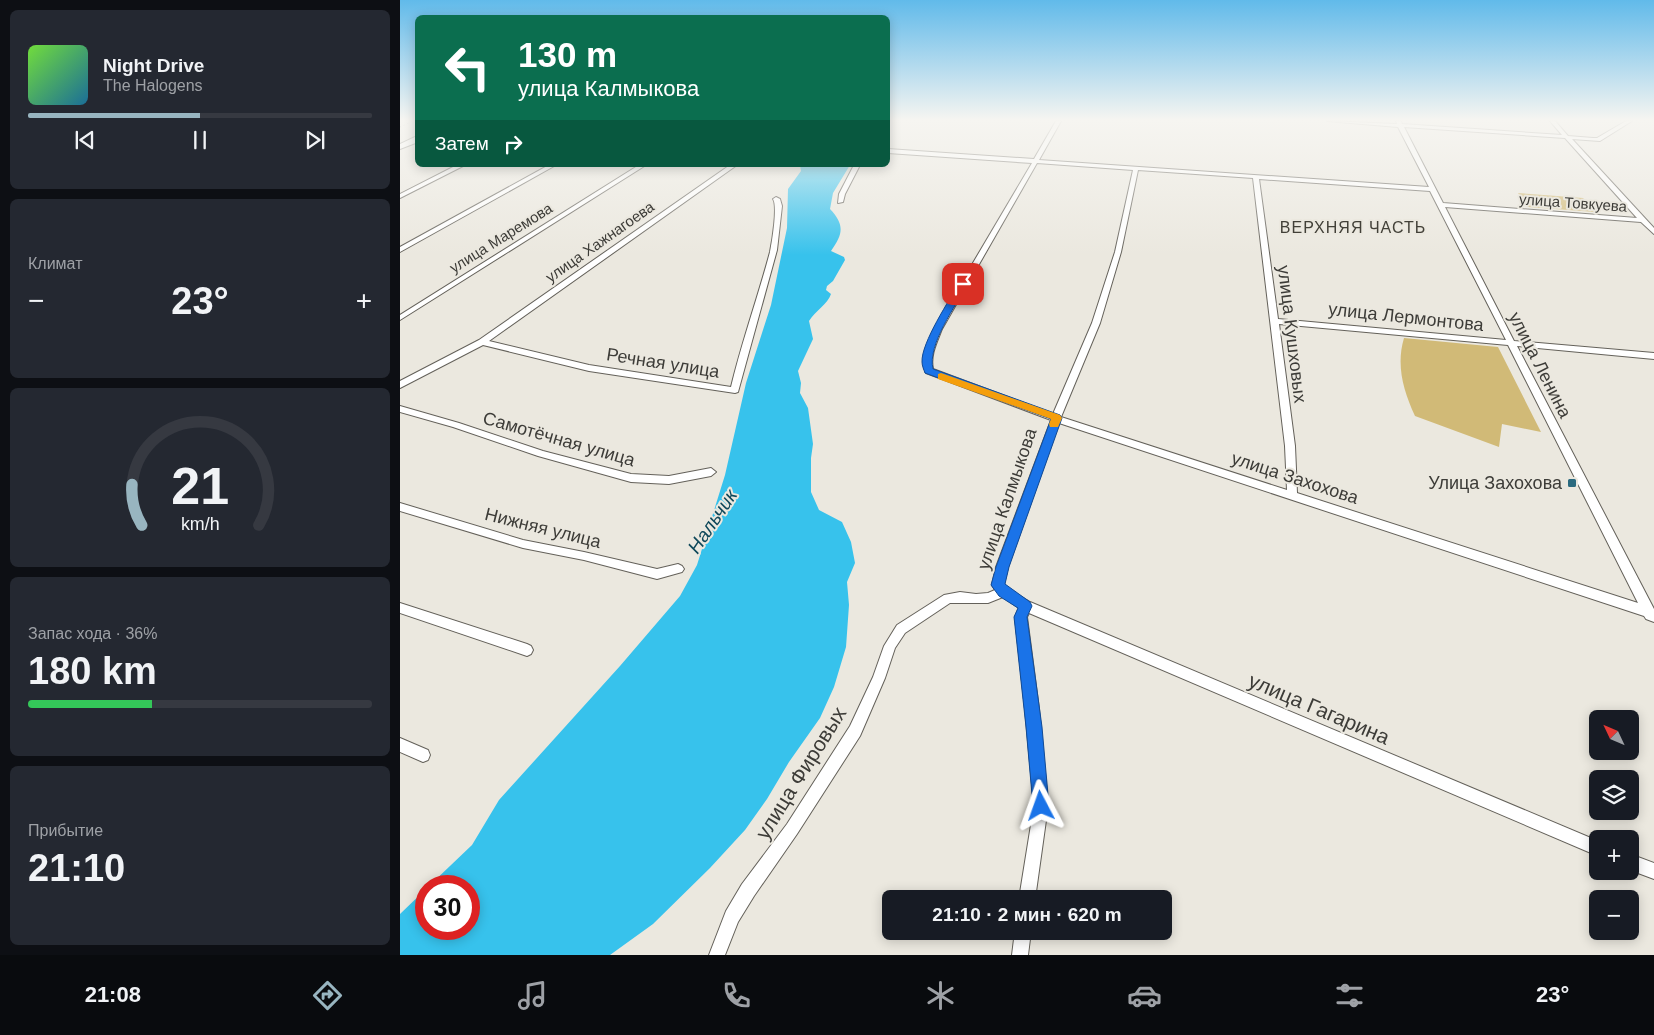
<!DOCTYPE html>
<html lang="ru">
<meta charset="utf-8">
<style>
:root{--surface:#171b24;--page:#242831;--text:#f1f3f6;--muted:#9ea1a6;--line:#363941;--accent:#98b5c0}
body{margin:0;font-family:Arial,sans-serif;background:var(--page);color:var(--text);height:100vh;display:flex;flex-direction:column;font-size:19px;white-space:nowrap}
*{box-sizing:border-box;margin:0}
p{font-size:16px;color:var(--muted)}
.icon{flex:none;width:28px;height:28px;fill:none;stroke:currentColor;stroke-width:2;stroke-linecap:round;stroke-linejoin:round}
.map{position:relative;flex:1;overflow:hidden}
.side{display:flex;flex-direction:column;gap:10px;padding:10px;background:#0d0f14;width:400px}
.side>*{flex:none}
.hud{position:absolute;left:15px;top:15px;width:475px;height:152px;border-radius:8px;box-shadow:0 2px 12px #0003;background:#0b6e4f;color:#fff;overflow:hidden}
.needle{width:32px;rotate:314deg}
.controls{position:absolute;left:1189px;top:710px;display:grid;gap:10px}
.controls a{display:grid;place-items:center;width:50px;height:50px;border-radius:8px;background:var(--surface);box-shadow:0 2px 12px #0003;font-size:25px}
.speed{position:absolute;left:15px;top:875px;display:flex;gap:10px;font-size:25px;font-weight:700;text-align:center}
.speed>*{display:grid;place-content:center;width:65px;height:65px;border-radius:50%;background:var(--surface);box-shadow:0 2px 12px #0003;line-height:1}
.speed .limit{border:8px solid #d22;background:#fff;color:#111}
.pin{position:absolute;display:grid;place-items:center;width:42px;height:42px;color:#fff;margin:-21px;border-radius:10px;box-shadow:0 2px 8px #0006}
.me{position:absolute;width:55px;margin:-28px;rotate:356deg;stroke-linejoin:round;filter:drop-shadow(0 0 4px #0008)}
.turn{display:flex;align-items:center;gap:18px;height:105px;padding:0 20px;font-size:22px}
.turn .icon{width:65px;height:65px;stroke-width:2.5}
.turn b{display:block;font-size:35px;line-height:42px}
.then{display:flex;align-items:center;height:48px;padding:0 20px;background:#0003;gap:10px;font-size:19px}
.big{font-size:38px;font-weight:800;line-height:1.1}
.side .card{flex:1;display:flex;flex-direction:column;justify-content:center;gap:8px;min-width:0;padding:0 18px;border-radius:8px;background:var(--page)}
.side .dial{align-items:center;gap:0}
.dial svg{height:130px;overflow:visible;fill:none;stroke:var(--line);stroke-width:7;stroke-linecap:round;text-anchor:middle}
.dial text{fill:var(--text);stroke:none}
.song{display:flex;align-items:center;gap:15px}
.cover{width:60px;height:60px;border-radius:8px;background:linear-gradient(135deg,hsl(100 70% 55%),hsl(200 70% 35%))}
.played{height:5px;border-radius:2px;background:linear-gradient(90deg,var(--accent) 50%,var(--line) 50%)}
.keys{display:flex;justify-content:space-around;direction:ltr}
.heat{display:flex;justify-content:space-between;align-items:center;font-size:28px;direction:ltr}
.charge{height:8px;border-radius:4px;background:linear-gradient(90deg,#34c759 36%,var(--line) 0)}
.trip{position:absolute;left:482px;top:890px;width:290px;height:50px;border-radius:8px;background:var(--surface);box-shadow:0 2px 12px #0003;font-weight:800;line-height:50px;text-align:center}
.menu{display:flex;height:80px;justify-content:space-around;align-items:center;background:#090b0e;color:var(--muted)}
.menu .icon{width:35px;height:35px}
.menu .active{color:var(--accent)}
.menu b{font-size:22px;color:var(--text)}
main{display:flex;flex:1;min-height:0}
.map>svg:first-child{display:block}
.green{fill:#d1ba77}
.water{fill:#37c2ec}
.lines{fill:none;stroke-linecap:round;stroke-linejoin:round}
.minor-casing{stroke:#64615a;stroke-width:2}
.major-casing{stroke:#64615a;stroke-width:2}
.minor{fill:#fff;fill-rule:evenodd}
.major{fill:#fff;fill-rule:evenodd}
.rail{stroke:#5d5c57;stroke-width:1;stroke-dasharray:1 3;stroke-linecap:butt}
.route{fill:#1a73e8;stroke:#114b97}
.slow{fill:#f59e0b}
.poi-dot{fill:#2b6a7f;stroke:#ebe8df;stroke-width:2}
.labels{text-anchor:middle;stroke-width:4;stroke-linejoin:round;paint-order:stroke}
.far-street-label{font-size:15px;fill:#3d3c38;stroke:#ebe8df}
.far-quarter-label{font-size:16px;letter-spacing:1px;fill:#424038;stroke:#ebe8df}
.street-label{font-size:18px;fill:#3d3c38;stroke:#ebe8df}
.poi-label{font-size:18px;fill:#3d3c38;stroke:#ebe8df;text-anchor:end}
.water-label{font-size:19px;font-style:italic;fill:#0f485a;stroke:#ebe8df}
.near-street-label{font-size:21px;fill:#3d3c38;stroke:#ebe8df}
</style>
<main>
<section class="side">
<div class="card">
<div class="song"><i class="cover"></i><div><b>Night Drive</b><p>The Halogens</p></div></div>
<div class="played"></div>
<div class="keys"><svg class="icon" aria-label="previous" viewBox="0 0 24 24"><path d="M18 5L8 12l10 7zM5 5v14"/></svg><svg class="icon" aria-label="pause" viewBox="0 0 24 24"><path d="M8 5v14M16 5v14"/></svg><svg class="icon" aria-label="next" viewBox="0 0 24 24"><path d="M6 5l10 7-10 7zM19 5v14"/></svg></div>
</div>
<div class="card"><p>Климат</p>
<div class="heat"><a>−</a><b class="big">23°</b><a>+</a></div>
</div>
<div class="card dial"><svg viewBox="0 0 100 80">
<path d="M14 69A42 42 0 1 1 86 69"/>
<path d="M14 69A42 42 0 0 1 8 44" stroke="#98b5c0"/>
<text x="50" y="56" font-size="32" font-weight="700">21</text>
<text x="50" y="72" font-size="11">km/h</text>
</svg></div>
<div class="card"><p>Запас хода · 36%</p><b class="big">180 km</b><div class="charge"></div></div>
<div class="card"><p>Прибытие</p><b class="big">21:10</b></div>
</section>
<div class="map">
<svg width="1254" height="955" viewBox="0 0 1254 955">
<rect width="100%" height="100%" fill="#ebe8df"/>
<path class="green" d="M 1118,193 L 1183,198 L 1195,212 L 1128,207 Z
M 1004,338 L 1098,347 L 1141,432 L 1102,424 L 1099,447 L 1015,416 C 1003,390 996,365 1004,338 Z"/>
<path class="water" d="M 400,165 L 450,165 L 433,193 L 430,209 C 445,225 443,234 431,251 L 444,257 L 445,260 L 433,281 L 427,286 L 426,290 L 431,294 C 428,304 415,311 409,321 L 413,339 L 398,371 L 401,383 L 400,393 L 408,408 L 413,444 L 411,458 L 411,492 L 419,510 L 442,522 L 451,542 L 455,563 L 447,582 L 449,605 L 446,647 L 434,687 L 420,718 L 389,762 L 367,799 L 345,830 L 310,868 L 253,924 L 210,955 L 0,955 L 0,914 L 26,889 L 26,929 L 69,929 L 69,886 L 29,886 L 72,845 L 99,800 L 220,666 L 280,596 L 297,565 L 325,475 L 346,383 L 371,305 L 387,228 L 388,189 L 401,171 Z"/>
<g class="lines">
<g class="minor-casing">
<path id="minor" d="M 656,121 L 661,121 L 639,160 L 1029,187 L 998,127 L 927,121 L 997,124 L 996,121 L 1001,121 L 1002,124 L 1162,135 L 1150,121 L 1155,121 L 1168,136 L 1193,138 L 1197,138 L 1226,121 L 1232,121 L 1200,141 L 1172,139 L 1254,228 L 1254,234 L 1241,222 L 1045,207 L 1114,341 L 1254,353 L 1254,359 L 1117,346 L 1254,609 L 1254,622 L 1246,619 L 1244,616 L 659,423 L 608,567 L 604,584 L 608,589 L 630,602 L 1198,841 L 1198,856 L 629,613 L 627,617 L 639,709 L 648,806 L 635,899 L 619,899 L 634,806 L 625,709 L 615,617 L 619,608 L 603,597 L 588,603 L 550,603 L 505,633 L 495,648 L 485,678 L 460,736 L 397,834 L 354,896 L 338,922 L 325,955 L 309,955 L 326,911 L 342,884 L 387,824 L 450,726 L 473,677 L 484,646 L 497,625 L 544,595 L 560,592 L 576,594 L 588,593 L 595,590 L 592,585 L 596,567 L 651,420 L 526,373 C 519,358 529,343 534,329 L 632,163 L 488,153 L 488,149 L 634,159 ZM 1004,127 L 1165,138 L 1237,218 L 1043,203 ZM 637,163 L 733,170 L 715,252 L 692,323 L 653,414 L 533,369 C 530,355 537,342 542,329 ZM 738,170 L 853,178 L 885,446 L 887,490 L 661,417 L 700,323 L 721,252 ZM 859,179 L 1030,191 L 1106,340 L 878,319 ZM 879,324 L 1108,345 L 1238,603 L 897,493 L 895,446 Z
M 57,165 L 65,165 L 0,198 L 0,194 Z
M 149,165 L 156,165 L 0,252 L 0,247 Z
M 239,165 L 246,165 L 0,320 L 0,315 Z
M 330,165 L 337,165 L 89,341 L 189,365 L 331,387 C 342,341 358,297 370,252 C 372,242 378,206 373,199 L 376,197 L 380,199 L 382,206 L 377,250 L 338,392 L 335,393 L 189,371 L 83,345 L 0,388 L 0,381 L 79,340 Z
M 454,165 L 460,165 L 445,194 L 443,202 L 438,203 L 439,194 Z
M 0,406 L 59,423 L 143,451 L 231,474 L 269,476 L 311,468 L 316,472 L 311,476 L 269,484 L 231,482 L 138,456 L 53,427 L 0,412 Z
M 0,503 L 123,540 L 184,552 L 257,569 L 278,564 L 282,566 L 284,569 L 282,572 L 257,579 L 184,560 L 123,548 L 0,511 Z
M 0,603 L 127,644 L 131,646 L 133,650 L 131,654 L 127,656 L 0,613 Z
M 0,738 L 28,750 L 30,755 L 28,760 L 23,762 L 0,752 Z
M 1230,854 L 1254,863 L 1254,879 L 1230,870 Z
M 615,931 L 631,931 L 628,955 L 612,955 Z"/>
</g>
<g class="major-casing">
<path id="major" d="M 15,137 L 18,137 L 18,142 L 0,149 L 0,144 Z"/>
</g>
<use href="#minor" class="minor"/>
<use href="#major" class="major"/>
<path class="rail" d="M 0,127 L 13,121"/>
</g>
<linearGradient id="sky" x2="0" y2="1"><stop stop-color="#61baea"/><stop offset="0.47" stop-color="#f6f5f1"/><stop offset="1" stop-color="#f6f5f1" stop-opacity="0"/></linearGradient>
<rect width="1254" height="255" fill="url(#sky)"/>
<path class="route" d="M 560,282 L 568,284 C 556,305 527,345 533,369 L 660,415 L 662,418 L 609,567 L 605,584 L 630,602 L 632,606 L 627,617 L 642,727 L 649,806 L 647,811 L 641,814 L 635,811 L 633,806 L 626,727 L 614,617 L 618,608 L 599,596 L 591,585 L 596,567 L 651,419 L 525,373 C 524,370 522,366 522,362 C 521,343 550,299 560,282 Z"/>
<path class="slow" d="M 541,373 L 660,415 L 662,418 L 658,427 L 650,427 L 649,424 L 651,419 L 538,379 L 538,374 Z"/>
<rect class="poi-dot" x="1167" y="478" width="10" height="10" rx="2.5"/>
<g class="labels">
<g class="far-street-label">
<text transform="translate(1173 203) rotate(4)" y="5">улица Товкуева</text>
<text transform="translate(101 238) rotate(-32)" y="5">улица Маремова</text>
<text transform="translate(200 242) rotate(-35)" y="5">улица Хажнагоева</text>
</g>
<g class="far-quarter-label">
<text x="953" y="233">ВЕРХНЯЯ ЧАСТЬ</text>
</g>
<g class="street-label">
<text transform="translate(1006 317) rotate(6)" y="6">улица Лермонтова</text>
<text transform="translate(892 334) rotate(83)" y="6">улица Кушховых</text>
<text transform="translate(263 363) rotate(9)" y="6">Речная улица</text>
<text transform="translate(1140 365) rotate(63)" y="6">улица Ленина</text>
<text transform="translate(159 439) rotate(16)" y="6">Самотёчная улица</text>
<text transform="translate(895 478) rotate(18)" y="6">улица Захохова</text>
<text transform="translate(607 499) rotate(-71)" y="6">улица Калмыкова</text>
<text transform="translate(143 528) rotate(14)" y="6">Нижняя улица</text>
</g>
<g class="poi-label">
<text x="1162" y="489">Улица Захохова</text>
</g>
<g class="water-label">
<text transform="translate(312 521) rotate(-56)" y="7">Нальчик</text>
</g>
<g class="near-street-label">
<text transform="translate(919 709) rotate(23)" y="7">улица Гагарина</text>
<text transform="translate(401 773) rotate(-58)" y="7">улица Фировых</text>
</g>
</g>
</svg>
<div class="controls">
<a><svg class="needle" viewBox="-14 -14 28 28"><path d="M0-13l5 13h-10z" fill="#e53935"/><path d="M0 13l5-13h-10z" fill="#9ea1a6"/></svg></a>
<a><svg class="icon" aria-label="layers" viewBox="0 0 24 24"><path d="M12 4l9 5-9 5-9-5zM3 14l9 5 9-5"/></svg></a>
<a>+</a>
<a>−</a>
</div>
<div class="speed"><div class="limit">30</div></div>
<div class="pin" style="left:563px;top:284px;background:#d93025"><svg class="icon" aria-label="arrive" viewBox="0 0 24 24"><path d="M6 21V4h12l-3 4 3 4H6"/></svg></div>
<svg class="me" style="left:641px;top:806px" viewBox="-20 -20 40 40"><path d="M0-17L14 15 0 8-14 15z" fill="#1a73e8" stroke="#fff" stroke-width="4"/></svg>
<div class="trip">21:10 · 2 мин · 620 m</div>
<div class="hud">
<div class="turn"><svg class="icon" aria-label="left" viewBox="0 0 24 24"><path d="M17 20v-9H6M10 6l-5 5 5 5"/></svg><div><b>130 m</b>улица Калмыкова</div></div>
<div class="then">Затем<svg class="icon" aria-label="right" viewBox="0 0 24 24"><path d="M7 20v-9h11M14 6l5 5-5 5"/></svg></div>
</div>
</div>
</main>
<nav class="menu">
<b>21:08</b>
<svg class="icon active" aria-label="directions" viewBox="0 0 24 24"><path d="M12 3l9 9-9 9-9-9zM9 14v-3h6M13 9l2 2-2 2"/></svg>
<svg class="icon" aria-label="music" viewBox="0 0 24 24"><path d="M9 18V5l10-2v13"/><circle cx="6" cy="18" r="3"/><circle cx="16" cy="16" r="3"/></svg>
<svg class="icon" aria-label="phone" viewBox="0 0 24 24"><path d="M5 4h4l2 5-3 2q2 4 5 5l2-3 5 2v4C11 20 4 13 5 4z"/></svg>
<svg class="icon" aria-label="climate" viewBox="0 0 24 24"><path d="M12 3v18M4 7l16 10M4 17L20 7"/></svg>
<svg class="icon" aria-label="car" viewBox="0 0 24 24"><path d="M5 17H2v-5l4-1 3-4h7l3 4 3 1v5h-3M9 17h6M6 11h13"/><circle cx="7" cy="17" r="2"/><circle cx="17" cy="17" r="2"/></svg>
<svg class="icon" aria-label="filters" viewBox="0 0 24 24"><path d="M4 7h16M4 17h16"/><circle cx="9" cy="7" r="2"/><circle cx="15" cy="17" r="2"/></svg>
<b>23°</b>
</nav>
